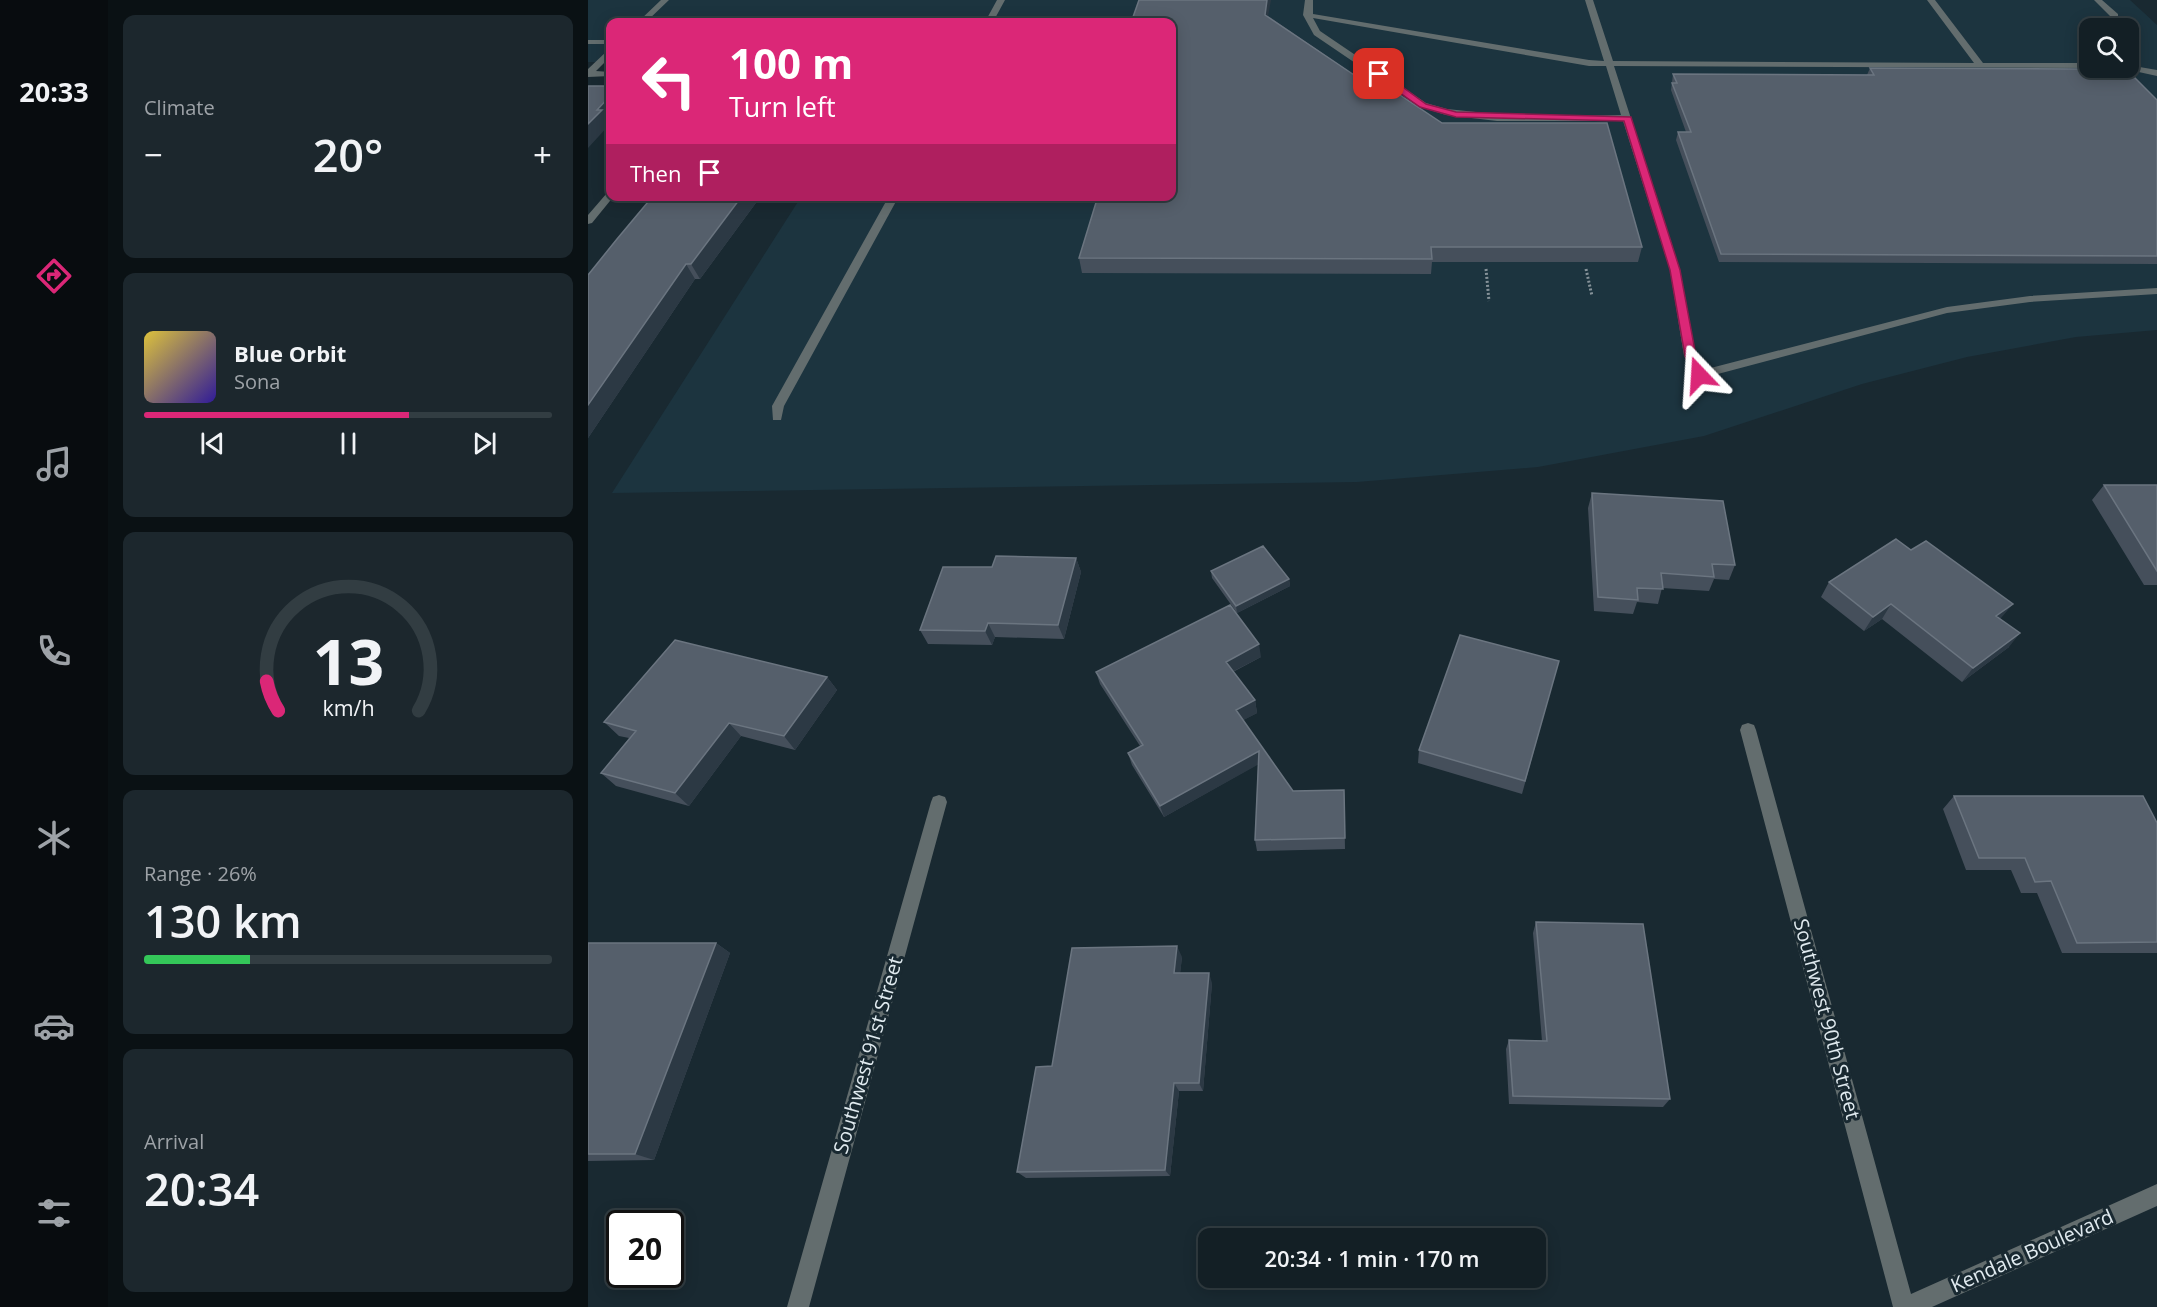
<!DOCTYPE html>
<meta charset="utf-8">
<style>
:root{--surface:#131f25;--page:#1c272d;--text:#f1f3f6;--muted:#9da2a7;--line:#323d42;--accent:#db2777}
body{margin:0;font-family:"Open Sans",sans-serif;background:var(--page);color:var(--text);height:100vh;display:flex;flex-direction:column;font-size:22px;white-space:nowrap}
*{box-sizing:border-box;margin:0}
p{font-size:20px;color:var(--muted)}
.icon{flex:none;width:33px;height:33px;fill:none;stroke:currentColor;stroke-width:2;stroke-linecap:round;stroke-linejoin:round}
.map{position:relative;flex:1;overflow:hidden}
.side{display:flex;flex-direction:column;gap:15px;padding:15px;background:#0a1114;width:480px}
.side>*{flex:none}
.guide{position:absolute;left:18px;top:18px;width:570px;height:183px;border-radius:12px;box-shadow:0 3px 15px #0003,0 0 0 2px var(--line);background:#db2777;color:#fff;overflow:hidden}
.controls{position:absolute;left:1491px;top:18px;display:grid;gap:12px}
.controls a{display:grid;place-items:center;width:60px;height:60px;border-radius:12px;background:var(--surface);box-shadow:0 3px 15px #0003,0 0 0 2px var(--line);font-size:30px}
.speed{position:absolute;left:18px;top:1210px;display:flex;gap:12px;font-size:30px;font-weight:700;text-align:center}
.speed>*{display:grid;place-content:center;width:78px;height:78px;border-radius:50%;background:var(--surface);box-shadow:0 3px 15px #0003,0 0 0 2px var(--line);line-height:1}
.speed .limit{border:3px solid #111;border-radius:9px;background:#fff;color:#111}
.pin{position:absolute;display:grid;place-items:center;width:51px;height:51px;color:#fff;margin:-26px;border-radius:12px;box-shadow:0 3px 9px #0006}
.me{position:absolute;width:66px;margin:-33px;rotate:340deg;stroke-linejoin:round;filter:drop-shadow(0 0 4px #0008)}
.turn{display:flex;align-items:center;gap:21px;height:126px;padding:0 24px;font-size:27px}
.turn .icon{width:78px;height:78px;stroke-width:2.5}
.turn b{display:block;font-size:42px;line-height:51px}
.then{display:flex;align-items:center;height:57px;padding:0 24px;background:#0003;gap:12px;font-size:22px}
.big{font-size:45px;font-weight:600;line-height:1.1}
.side .tile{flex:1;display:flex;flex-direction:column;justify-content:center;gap:9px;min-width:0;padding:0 21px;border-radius:12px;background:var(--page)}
.side .dial{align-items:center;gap:0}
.dial svg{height:156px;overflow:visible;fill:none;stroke:var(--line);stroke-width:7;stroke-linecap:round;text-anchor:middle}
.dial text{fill:var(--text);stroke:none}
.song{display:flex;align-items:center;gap:18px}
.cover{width:72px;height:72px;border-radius:9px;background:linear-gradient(135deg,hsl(50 70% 55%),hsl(250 70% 35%))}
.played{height:6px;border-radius:3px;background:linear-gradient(90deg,var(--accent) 65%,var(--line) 65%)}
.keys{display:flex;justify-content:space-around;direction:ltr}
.heat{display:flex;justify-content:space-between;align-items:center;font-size:33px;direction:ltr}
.charge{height:9px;border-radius:4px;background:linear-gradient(90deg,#34c759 26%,var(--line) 0)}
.trip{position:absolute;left:610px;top:1228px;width:348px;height:60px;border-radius:12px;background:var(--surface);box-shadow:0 3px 15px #0003,0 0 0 2px var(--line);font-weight:600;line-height:60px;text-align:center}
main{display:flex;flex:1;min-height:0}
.menu{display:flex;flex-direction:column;width:108px;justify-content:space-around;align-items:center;background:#080c0f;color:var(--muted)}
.menu .icon{width:42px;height:42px}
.menu .selected{color:var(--accent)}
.menu b{font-size:27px;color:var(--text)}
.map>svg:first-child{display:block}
.built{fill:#1c343f;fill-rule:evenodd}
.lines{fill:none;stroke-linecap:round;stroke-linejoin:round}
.path{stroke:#869299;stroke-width:3;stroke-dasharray:2 2;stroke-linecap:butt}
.minor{fill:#636d6e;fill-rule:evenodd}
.wall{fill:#454f5b}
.shaded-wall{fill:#2c3944}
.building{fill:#555f6b;stroke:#6b7580;stroke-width:1.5}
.route{fill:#db2777;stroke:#8e194d;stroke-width:1.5}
.labels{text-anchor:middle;stroke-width:6;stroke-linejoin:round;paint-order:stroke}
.near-street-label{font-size:20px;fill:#e0eaef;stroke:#192931}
</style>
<main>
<nav class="menu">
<b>20:33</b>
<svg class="icon selected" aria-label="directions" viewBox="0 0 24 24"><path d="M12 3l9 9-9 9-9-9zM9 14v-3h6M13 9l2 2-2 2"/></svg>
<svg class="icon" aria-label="music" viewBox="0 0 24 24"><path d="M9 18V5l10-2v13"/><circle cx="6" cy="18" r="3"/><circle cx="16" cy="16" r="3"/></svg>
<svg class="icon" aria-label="phone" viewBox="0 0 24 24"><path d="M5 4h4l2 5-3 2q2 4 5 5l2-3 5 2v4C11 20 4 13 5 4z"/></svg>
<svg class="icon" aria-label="climate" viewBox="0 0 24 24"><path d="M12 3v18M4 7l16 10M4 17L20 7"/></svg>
<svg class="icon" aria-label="car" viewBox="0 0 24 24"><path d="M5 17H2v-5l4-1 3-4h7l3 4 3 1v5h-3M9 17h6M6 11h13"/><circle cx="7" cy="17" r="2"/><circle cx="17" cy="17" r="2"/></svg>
<svg class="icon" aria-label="filters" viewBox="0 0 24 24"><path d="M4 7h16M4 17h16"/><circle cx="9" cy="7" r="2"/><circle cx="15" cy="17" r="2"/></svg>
</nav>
<section class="side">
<div class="tile"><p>Climate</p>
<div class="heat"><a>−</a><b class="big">20°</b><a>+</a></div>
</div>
<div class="tile">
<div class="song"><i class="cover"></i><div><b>Blue Orbit</b><p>Sona</p></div></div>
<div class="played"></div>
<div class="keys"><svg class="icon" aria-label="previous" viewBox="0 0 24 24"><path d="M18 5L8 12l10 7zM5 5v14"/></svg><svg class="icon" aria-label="pause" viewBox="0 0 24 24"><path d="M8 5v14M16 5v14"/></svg><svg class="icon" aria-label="next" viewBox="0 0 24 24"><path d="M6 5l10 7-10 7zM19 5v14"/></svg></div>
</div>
<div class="tile dial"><svg viewBox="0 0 100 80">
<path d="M14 69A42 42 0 1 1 86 69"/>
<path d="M14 69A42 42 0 0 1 8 54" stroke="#db2777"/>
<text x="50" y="56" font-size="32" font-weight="700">13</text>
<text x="50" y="72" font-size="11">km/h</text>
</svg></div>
<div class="tile"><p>Range · 26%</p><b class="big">130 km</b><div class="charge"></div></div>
<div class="tile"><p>Arrival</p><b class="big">20:34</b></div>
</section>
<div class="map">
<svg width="1569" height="1307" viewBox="0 0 1569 1307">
<rect width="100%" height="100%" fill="#192931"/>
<path class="built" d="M 0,0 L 1542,0 L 1569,25 L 1569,330 L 1488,337 L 1379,357 L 1274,384 L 1116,436 L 950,467 L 769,482 L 24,493 L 213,197 L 584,196 L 584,22 L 22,22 L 22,62 L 0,62 ZM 1502,28 L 1540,28 L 1540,68 L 1502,68 Z"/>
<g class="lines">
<path class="path" d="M 898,269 L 901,301
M 998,269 L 1004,296"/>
<path class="minor" d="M 73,0 L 81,0 L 58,22 L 50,22 Z
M 409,0 L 417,0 L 405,22 L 397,22 Z
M 717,0 L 725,0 L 725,14 L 1001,60 L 1016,61 L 997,0 L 1005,0 L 1025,61 L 1386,63 L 1339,0 L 1347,0 L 1395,63 L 1502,63 L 1502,68 L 1505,68 L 1026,66 L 1092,270 L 1108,356 L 1115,370 L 1359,307 L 1442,296 L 1569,288 L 1569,294 L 1442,302 L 1359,313 L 1111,379 L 1107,378 L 1096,356 L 1082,270 L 1035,121 L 909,121 L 858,115 L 832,107 L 726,35 L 715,15 ZM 725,18 L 1001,66 L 1018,66 L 1033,115 L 936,117 L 859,109 L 838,103 L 732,31 Z
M 1506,0 L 1514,0 L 1530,14 L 1530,18 L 1524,18 Z
M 0,40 L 22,40 L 22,44 L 0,44 Z
M 19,51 L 22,51 L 22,57 L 8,71 L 22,72 L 22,76 L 0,77 L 0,69 Z
M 1540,65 L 1569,70 L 1569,76 L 1537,69 Z
M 22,192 L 22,196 L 26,196 L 4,223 L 0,224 L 0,215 L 19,193 Z
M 301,196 L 311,196 L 196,406 L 193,420 L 185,420 L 184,406 Z
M 1160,723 L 1166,725 L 1168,730 L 1323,1294 L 1569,1184 L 1569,1206 L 1344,1307 L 1305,1307 L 1152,730 L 1154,725 Z
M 351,795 L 357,797 L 359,802 L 221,1307 L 199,1307 L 343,802 L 345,797 Z"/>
</g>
<path class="wall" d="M 680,16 L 781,85 L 854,123 L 1054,247 L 1050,262 L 844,262 L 843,274 L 494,273 L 491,258 L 584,196 L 584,22 L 545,22 L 545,17 Z
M 1282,68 L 1499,76 L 1569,100 L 1569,264 L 1131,262 L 1088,140 L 1090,132 L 1098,132 L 1083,90 L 1085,74 L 1279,75 Z
M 65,196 L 173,196 L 112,279 L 107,279 L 0,438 L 0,275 Z
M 1516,485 L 1569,485 L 1569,585 L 1556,585 L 1504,500 Z
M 1004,493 L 1147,565 L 1141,580 L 1126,579 L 1121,591 L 1074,588 L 1070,604 L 1049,602 L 1045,614 L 1006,611 L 1000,508 Z
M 488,558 L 493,572 L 476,639 L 407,637 L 404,645 L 340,644 L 332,630 L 404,567 Z
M 623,571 L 701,579 L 702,586 L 649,613 L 624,578 Z
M 1241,582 L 1413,619 L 1421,647 L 1374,682 L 1294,619 L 1276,631 L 1233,597 Z
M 673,657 L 645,672 L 667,700 L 669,713 L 655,720 L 705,791 L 756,790 L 757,849 L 669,851 L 667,840 L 670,764 L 576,817 L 544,765 L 540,753 L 552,746 L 512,684 L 508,672 Z
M 967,674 L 934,794 L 830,763 L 831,750 Z
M 239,677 L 249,690 L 207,750 L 153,736 L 101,806 L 28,786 L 13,773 L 41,738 L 31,736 L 16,722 Z
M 1366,796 L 1569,823 L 1569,953 L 1474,953 L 1449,893 L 1433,893 L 1423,870 L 1378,870 L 1355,809 Z
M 948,922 L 1082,1099 L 1075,1107 L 921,1104 L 918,1049 L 921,1040 L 954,1041 L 945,933 Z
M 0,943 L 128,943 L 142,953 L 66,1160 L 0,1161 Z
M 594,957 L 592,973 L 624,983 L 615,1091 L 591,1091 L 582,1176 L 438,1178 L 429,1172 L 464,1066 Z"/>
<path class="shaded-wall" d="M 679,0 L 683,0 L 678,28 L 677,15 Z
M 22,96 L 22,119 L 21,121 L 22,124 L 0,148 L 0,124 L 9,110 Z
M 154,196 L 173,196 L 112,279 L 103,264 Z
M 98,264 L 107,279 L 0,438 L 0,405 Z
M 488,558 L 493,572 L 476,639 L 470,625 Z
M 701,579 L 702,586 L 649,613 L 648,606 Z
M 1303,604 L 1294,619 L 1276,631 L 1285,617 Z
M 1425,604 L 1413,618 L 1397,630 L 1408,616 Z
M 400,623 L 407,637 L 404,645 L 397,631 Z
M 1432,633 L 1421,647 L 1374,682 L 1385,668 Z
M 671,644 L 673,657 L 640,674 L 638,662 Z
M 239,677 L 249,690 L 207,750 L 196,736 Z
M 667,700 L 669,713 L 650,723 L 648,710 Z
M 141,723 L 153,736 L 101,806 L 87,793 Z
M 671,751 L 673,763 L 576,817 L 572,806 Z
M 128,943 L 142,953 L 66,1160 L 47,1154 Z
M 589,946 L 594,957 L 591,983 L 586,973 Z
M 621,973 L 624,983 L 615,1091 L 611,1083 Z
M 586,1083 L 591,1091 L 582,1176 L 577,1170 Z"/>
<path class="building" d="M 551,0 L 679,0 L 677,15 L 781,85 L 791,81 L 854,123 L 1019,123 L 1054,247 L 843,247 L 844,259 L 491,258 L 510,196 L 584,196 L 584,22 L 551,22 L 545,17 Z
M 1282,68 L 1493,69 L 1499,76 L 1545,76 L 1569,100 L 1569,256 L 1133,254 L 1090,132 L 1103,132 L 1084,83 L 1089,83 L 1085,74 L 1286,75 Z
M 0,86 L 22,86 L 22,96 L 9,110 L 14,110 L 0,124 Z
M 65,196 L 154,196 L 103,264 L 98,264 L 0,405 L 0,275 L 29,239 Z
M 1516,485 L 1569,485 L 1569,571 Z
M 1004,493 L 1135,501 L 1147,565 L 1124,564 L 1126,577 L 1073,573 L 1075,589 L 1049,588 L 1050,600 L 1010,597 Z
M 1308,539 L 1323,550 L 1338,541 L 1425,604 L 1408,616 L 1432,633 L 1385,668 L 1303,604 L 1285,617 L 1241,582 Z
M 675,546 L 701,579 L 648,606 L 623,571 Z
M 408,556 L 488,558 L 470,625 L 400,623 L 397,631 L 332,630 L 355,567 L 404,567 Z
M 642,605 L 671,644 L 638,662 L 667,700 L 648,710 L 705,791 L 756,790 L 757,838 L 667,840 L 671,751 L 572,806 L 540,753 L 555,745 L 508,672 Z
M 872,635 L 971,661 L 937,781 L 831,750 Z
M 87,640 L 239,677 L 196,736 L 141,723 L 87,793 L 13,773 L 48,731 L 16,722 Z
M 1366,796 L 1555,796 L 1569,823 L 1569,942 L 1489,943 L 1463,881 L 1447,882 L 1437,858 L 1391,858 Z
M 948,922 L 1055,924 L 1082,1099 L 925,1096 L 921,1040 L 959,1041 Z
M 0,943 L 128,943 L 47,1154 L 0,1154 Z
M 589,946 L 586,973 L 621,973 L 611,1083 L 586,1083 L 577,1170 L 429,1172 L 448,1067 L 464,1066 L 484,948 Z"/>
<path class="route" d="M 788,72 L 794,72 L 838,104 L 868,112 L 1043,117 L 1092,270 L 1108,356 L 1116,375 L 1115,378 L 1107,378 L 1097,356 L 1082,270 L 1036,121 L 868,117 L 832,107 L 788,76 Z"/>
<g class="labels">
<g class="near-street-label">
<text transform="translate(1239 1019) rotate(75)" y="7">Southwest 90th Street</text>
<text transform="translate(280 1055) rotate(-74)" y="7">Southwest 91st Street</text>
<text transform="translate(1444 1251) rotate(-24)" y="7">Kendale Boulevard</text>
</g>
</g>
</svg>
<div class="controls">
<a><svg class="icon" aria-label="search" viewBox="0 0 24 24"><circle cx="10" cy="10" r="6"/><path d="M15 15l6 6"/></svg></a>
</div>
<div class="speed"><div class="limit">20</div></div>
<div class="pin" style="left:791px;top:74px;background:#d93025"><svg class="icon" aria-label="arrive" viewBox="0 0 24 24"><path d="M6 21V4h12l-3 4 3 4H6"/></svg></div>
<svg class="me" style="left:1111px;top:375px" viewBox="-20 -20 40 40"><path d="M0-17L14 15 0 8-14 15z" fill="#db2777" stroke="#fff" stroke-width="4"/></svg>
<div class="trip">20:34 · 1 min · 170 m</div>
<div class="guide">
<div class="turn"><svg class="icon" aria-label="left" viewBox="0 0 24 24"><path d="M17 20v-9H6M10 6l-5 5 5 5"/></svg><div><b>100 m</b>Turn left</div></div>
<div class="then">Then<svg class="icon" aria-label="arrive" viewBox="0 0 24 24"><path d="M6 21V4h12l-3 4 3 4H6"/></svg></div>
</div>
</div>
</main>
